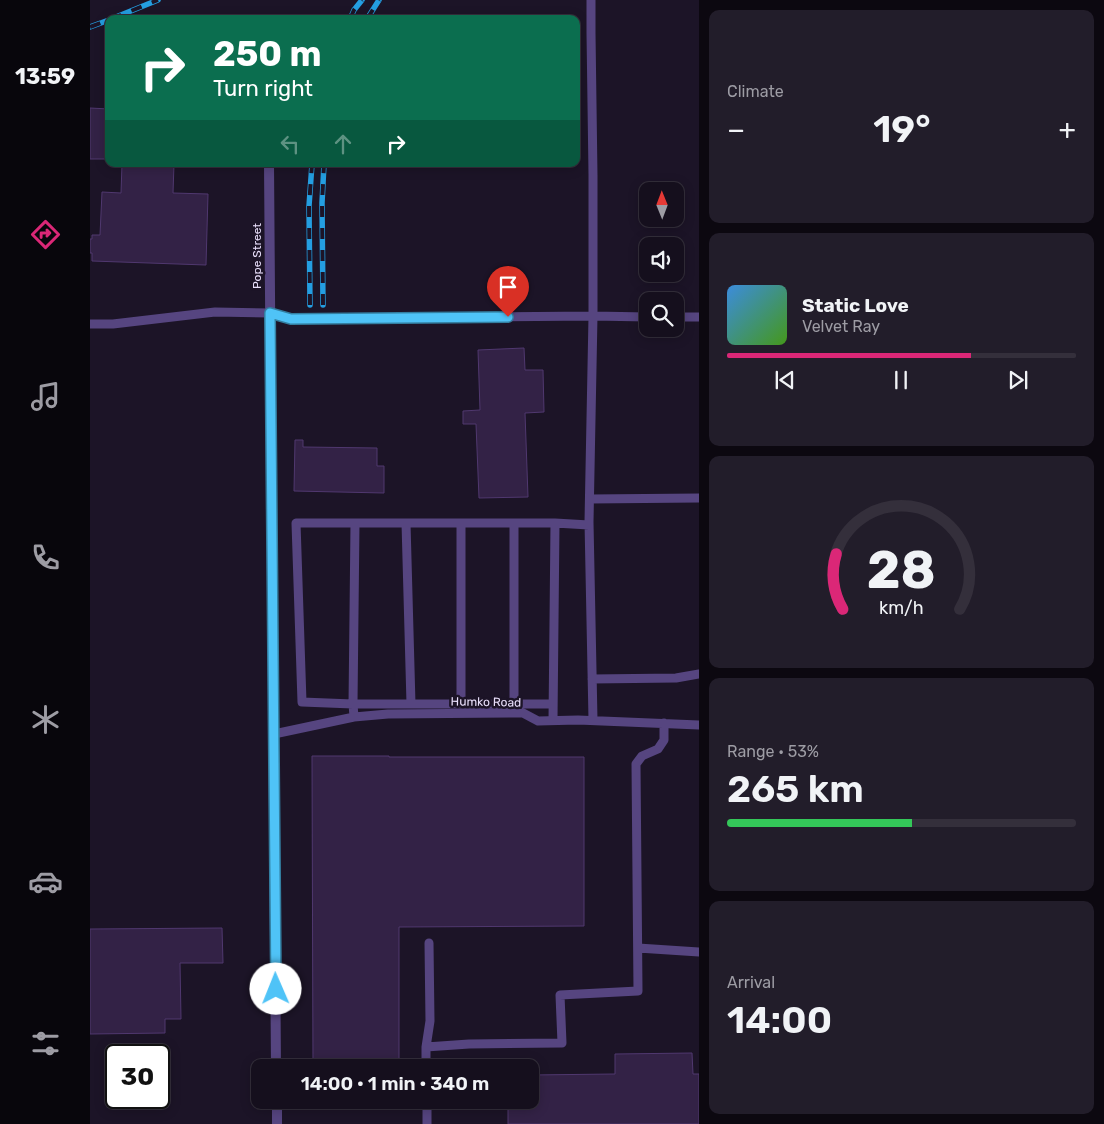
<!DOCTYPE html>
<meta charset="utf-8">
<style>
:root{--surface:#150f1d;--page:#221d2a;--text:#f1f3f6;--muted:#9d9ca4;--line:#342f3b;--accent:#db2777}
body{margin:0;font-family:Rubik,sans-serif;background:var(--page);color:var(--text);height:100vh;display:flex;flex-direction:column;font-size:19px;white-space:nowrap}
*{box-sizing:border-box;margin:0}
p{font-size:16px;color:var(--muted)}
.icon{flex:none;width:28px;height:28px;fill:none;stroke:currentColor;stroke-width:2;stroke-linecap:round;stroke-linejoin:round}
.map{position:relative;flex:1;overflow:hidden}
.drawer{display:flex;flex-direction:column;gap:10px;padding:10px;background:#0c0810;width:405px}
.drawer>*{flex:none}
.hud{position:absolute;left:15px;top:15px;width:475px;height:152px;border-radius:10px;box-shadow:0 2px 12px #0003,0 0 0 1px var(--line);background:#0b6e4f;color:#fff;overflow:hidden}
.needle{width:32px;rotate:359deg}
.fabs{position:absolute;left:549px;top:182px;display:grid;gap:10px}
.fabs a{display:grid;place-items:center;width:45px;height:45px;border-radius:10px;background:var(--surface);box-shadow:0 2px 12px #0003,0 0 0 1px var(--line);font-size:25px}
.speed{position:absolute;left:15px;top:1044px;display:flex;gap:10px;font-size:25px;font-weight:700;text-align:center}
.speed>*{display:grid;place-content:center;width:65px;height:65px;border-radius:50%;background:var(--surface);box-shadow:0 2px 12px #0003,0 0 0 1px var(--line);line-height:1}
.speed .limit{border:2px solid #111;border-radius:8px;background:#fff;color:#111}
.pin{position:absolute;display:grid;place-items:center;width:42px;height:42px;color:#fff;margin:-51px -21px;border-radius:50% 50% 50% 0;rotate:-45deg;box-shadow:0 0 5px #0007}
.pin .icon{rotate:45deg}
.me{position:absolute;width:55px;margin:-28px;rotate:359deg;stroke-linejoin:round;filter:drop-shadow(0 0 4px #0008)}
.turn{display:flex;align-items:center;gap:18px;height:105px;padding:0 25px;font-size:22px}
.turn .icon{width:65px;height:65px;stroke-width:2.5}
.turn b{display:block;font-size:35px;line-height:42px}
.lanes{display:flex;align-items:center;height:48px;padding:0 25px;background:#0003;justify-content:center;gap:25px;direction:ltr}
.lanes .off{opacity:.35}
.big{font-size:38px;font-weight:600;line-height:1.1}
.drawer .widget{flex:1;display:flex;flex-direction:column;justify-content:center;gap:8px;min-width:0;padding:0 18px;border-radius:10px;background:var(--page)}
.drawer .dial{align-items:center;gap:0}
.dial svg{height:130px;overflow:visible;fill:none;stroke:var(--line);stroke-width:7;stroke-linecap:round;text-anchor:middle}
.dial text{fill:var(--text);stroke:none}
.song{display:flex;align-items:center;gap:15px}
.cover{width:60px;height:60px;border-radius:8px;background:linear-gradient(135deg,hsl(210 70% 55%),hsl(100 70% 35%))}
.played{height:5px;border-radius:2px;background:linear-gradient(90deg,var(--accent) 70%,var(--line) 70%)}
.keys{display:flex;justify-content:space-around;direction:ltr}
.heat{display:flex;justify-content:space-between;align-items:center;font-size:28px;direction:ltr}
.charge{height:8px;border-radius:4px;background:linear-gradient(90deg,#34c759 53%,var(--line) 0)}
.trip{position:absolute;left:161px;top:1059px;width:288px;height:50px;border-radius:10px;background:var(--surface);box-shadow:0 2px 12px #0003,0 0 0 1px var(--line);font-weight:600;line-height:50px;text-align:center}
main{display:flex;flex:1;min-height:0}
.dock{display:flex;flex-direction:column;width:90px;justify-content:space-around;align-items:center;background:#08060c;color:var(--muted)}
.dock .icon{width:35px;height:35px}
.dock .selected{color:var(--accent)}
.dock b{font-size:22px;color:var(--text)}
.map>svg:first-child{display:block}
.building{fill:#332246;stroke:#50386f}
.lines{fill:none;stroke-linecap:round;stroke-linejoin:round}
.service{stroke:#564580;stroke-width:9}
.minor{stroke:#564580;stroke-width:10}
.rail-casing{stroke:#249ee1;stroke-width:5.5}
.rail{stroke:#1c1427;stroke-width:4;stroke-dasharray:11;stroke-linecap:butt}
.route-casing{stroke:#337fa1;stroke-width:12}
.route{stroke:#4fc3f7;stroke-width:9}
.labels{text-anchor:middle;stroke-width:5;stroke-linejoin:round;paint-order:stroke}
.street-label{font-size:12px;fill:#e9dffb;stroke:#1c1427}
</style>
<main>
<nav class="dock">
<b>13:59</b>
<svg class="icon selected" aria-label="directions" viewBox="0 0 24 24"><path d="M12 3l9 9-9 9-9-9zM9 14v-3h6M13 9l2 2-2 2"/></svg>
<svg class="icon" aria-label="music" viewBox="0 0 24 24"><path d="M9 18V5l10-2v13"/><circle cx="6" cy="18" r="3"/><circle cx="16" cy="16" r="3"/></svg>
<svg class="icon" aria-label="phone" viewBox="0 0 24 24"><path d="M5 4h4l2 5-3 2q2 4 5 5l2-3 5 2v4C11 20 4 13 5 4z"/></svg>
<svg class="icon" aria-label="climate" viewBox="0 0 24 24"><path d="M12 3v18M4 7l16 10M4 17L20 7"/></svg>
<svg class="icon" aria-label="car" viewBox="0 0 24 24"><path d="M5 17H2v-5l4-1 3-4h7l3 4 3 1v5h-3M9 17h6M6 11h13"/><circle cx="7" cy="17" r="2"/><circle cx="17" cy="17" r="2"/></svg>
<svg class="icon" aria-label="filters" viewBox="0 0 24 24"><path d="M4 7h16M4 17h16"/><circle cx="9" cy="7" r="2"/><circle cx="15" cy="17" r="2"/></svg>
</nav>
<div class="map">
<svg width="609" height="1124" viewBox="0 0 609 1124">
<rect width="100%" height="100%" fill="#1c1427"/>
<path class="building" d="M 0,108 L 19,109 L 19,159 L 0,159 Z
M 32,164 L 84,164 L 83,193 L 118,194 L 116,265 L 2,261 L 2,253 L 0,253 L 0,239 L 2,239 L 2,235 L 10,235 L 12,192 L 31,193 Z
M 434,348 L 435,370 L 453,370 L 454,412 L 435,413 L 438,497 L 389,498 L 386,424 L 373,424 L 373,411 L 390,410 L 388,350 Z
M 205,440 L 213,440 L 213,447 L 287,448 L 287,466 L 294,466 L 294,493 L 204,491 Z
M 222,756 L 299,756 L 299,757 L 494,757 L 494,926 L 309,927 L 309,1068 L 223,1068 Z
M 132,928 L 133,963 L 90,963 L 91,1019 L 75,1019 L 75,1033 L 0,1034 L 0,929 Z
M 602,1053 L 603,1074 L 609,1074 L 609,1124 L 418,1124 L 418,1100 L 440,1100 L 440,1075 L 525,1074 L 525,1054 Z"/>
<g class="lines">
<path class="service" d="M 501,0 L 501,33 L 503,175 L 503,316 L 499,522 L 503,720
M 585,317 L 609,317
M 0,324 L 23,324 L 125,312 L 180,313 L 201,319 L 503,316 L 558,317
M 500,499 L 609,498
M 265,523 L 263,704 L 463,704
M 316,523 L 321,704
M 502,679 L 586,678 L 609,674
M 371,704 L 371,523
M 424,704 L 424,523
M 264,717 L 263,704 L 212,702 L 206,523 L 465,523
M 463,720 L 465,523 L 499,525
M 184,734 L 264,717 L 298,714 L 433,713 L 448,721 L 488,720 L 609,725
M 548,948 L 609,952
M 336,1047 L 379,1044 L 472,1043 L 470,995 L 548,991 L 546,764 L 552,756 L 568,749 L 574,740 L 574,723
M 336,1068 L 336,1047 L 340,1021 L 339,943
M 337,1100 L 337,1124"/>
<path class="minor" d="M 179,164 L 186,1068
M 187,1100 L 187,1124"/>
<g class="rail-casing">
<path id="rail" d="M 21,19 L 68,0
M 260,19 L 264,10 L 272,0
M 277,19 L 289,0
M 0,27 L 19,20
M 220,305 L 219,206 L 222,164
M 233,305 L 232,203 L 234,164"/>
</g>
<use href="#rail" class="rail"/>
</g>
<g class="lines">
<g class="route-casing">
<path id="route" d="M 186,989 L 180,313 L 201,319 L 418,317"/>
</g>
<use href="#route" class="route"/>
</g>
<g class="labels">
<g class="street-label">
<text transform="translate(167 256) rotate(-90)" y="4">Pope Street</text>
<text transform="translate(396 702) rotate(1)" y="4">Humko Road</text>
</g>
</g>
</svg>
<div class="fabs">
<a><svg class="needle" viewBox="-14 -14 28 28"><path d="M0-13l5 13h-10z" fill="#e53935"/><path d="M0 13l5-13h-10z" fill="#9d9ca4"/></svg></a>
<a><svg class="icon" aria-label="sound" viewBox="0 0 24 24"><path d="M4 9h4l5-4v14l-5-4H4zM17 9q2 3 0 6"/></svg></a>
<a><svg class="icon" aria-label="search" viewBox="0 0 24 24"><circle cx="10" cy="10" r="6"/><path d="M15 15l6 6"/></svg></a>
</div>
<div class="speed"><div class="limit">30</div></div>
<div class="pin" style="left:418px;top:317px;background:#d93025"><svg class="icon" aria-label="arrive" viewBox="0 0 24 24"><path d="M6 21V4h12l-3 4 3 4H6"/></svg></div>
<svg class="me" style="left:186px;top:989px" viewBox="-20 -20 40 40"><circle r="19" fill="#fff"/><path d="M0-13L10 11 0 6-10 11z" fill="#4fc3f7"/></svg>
<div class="trip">14:00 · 1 min · 340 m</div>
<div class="hud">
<div class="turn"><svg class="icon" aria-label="right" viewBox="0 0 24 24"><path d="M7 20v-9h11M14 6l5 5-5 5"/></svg><div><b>250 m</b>Turn right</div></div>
<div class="lanes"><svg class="icon off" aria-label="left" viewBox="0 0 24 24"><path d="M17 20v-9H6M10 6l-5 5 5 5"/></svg><svg class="icon off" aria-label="ahead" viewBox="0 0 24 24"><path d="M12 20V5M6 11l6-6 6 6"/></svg><svg class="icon" aria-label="right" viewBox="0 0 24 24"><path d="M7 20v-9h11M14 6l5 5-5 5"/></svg></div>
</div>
</div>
<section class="drawer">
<div class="widget"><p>Climate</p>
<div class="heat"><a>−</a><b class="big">19°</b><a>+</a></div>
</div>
<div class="widget">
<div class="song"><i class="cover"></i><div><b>Static Love</b><p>Velvet Ray</p></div></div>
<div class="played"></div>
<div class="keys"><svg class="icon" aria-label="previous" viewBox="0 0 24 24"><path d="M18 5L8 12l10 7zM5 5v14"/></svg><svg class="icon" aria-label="pause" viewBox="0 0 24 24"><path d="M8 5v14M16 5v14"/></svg><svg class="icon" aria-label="next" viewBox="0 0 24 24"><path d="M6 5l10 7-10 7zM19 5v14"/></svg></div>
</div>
<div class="widget dial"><svg viewBox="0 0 100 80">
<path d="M14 69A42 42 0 1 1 86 69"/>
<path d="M14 69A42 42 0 0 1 10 35" stroke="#db2777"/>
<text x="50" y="56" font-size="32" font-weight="700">28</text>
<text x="50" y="72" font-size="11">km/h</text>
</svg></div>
<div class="widget"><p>Range · 53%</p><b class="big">265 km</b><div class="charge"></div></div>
<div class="widget"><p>Arrival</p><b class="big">14:00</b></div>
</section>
</main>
